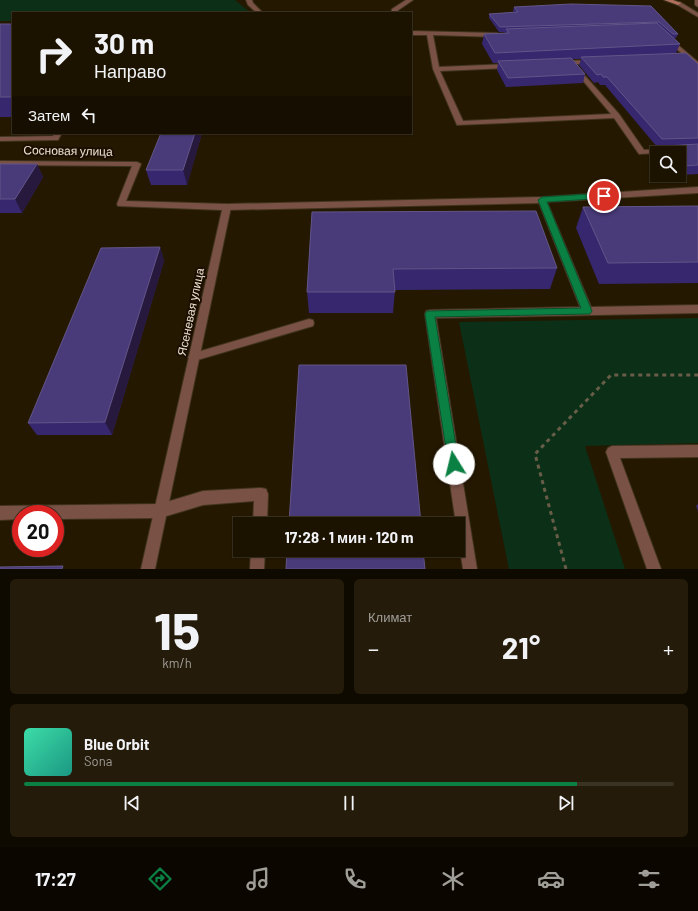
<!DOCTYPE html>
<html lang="ru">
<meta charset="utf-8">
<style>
:root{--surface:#1c1200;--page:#251b0a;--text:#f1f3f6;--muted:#a09e99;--line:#3a3222;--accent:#0b8043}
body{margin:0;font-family:Barlow,sans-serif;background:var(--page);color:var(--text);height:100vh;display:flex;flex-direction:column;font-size:15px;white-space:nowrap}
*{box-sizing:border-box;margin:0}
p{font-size:13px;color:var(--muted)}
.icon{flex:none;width:22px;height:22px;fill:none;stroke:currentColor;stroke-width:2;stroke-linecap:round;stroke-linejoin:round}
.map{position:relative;height:569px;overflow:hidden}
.sheet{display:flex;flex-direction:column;gap:10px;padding:10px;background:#0f0a00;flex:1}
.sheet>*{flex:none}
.banner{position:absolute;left:12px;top:12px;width:400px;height:122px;border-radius:0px;box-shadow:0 1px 3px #0004,0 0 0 1px var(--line);background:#1c1200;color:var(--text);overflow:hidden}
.buttons{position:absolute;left:650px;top:146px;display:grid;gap:8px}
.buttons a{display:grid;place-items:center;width:36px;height:36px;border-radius:0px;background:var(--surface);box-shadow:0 1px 3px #0004,0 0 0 1px var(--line);font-size:20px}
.speed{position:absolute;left:12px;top:505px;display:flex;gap:8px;font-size:20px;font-weight:700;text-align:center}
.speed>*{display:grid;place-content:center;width:52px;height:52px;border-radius:50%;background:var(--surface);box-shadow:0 1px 3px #0004,0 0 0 1px var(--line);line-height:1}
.speed .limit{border:6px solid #d22;background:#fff;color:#111}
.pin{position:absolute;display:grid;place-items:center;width:34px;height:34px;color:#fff;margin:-17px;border:2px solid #fff;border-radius:50%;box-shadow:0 1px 4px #0007}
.me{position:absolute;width:44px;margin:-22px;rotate:351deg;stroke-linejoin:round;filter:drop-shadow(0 0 3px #0008)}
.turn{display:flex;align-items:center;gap:14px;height:84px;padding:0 16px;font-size:18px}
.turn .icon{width:52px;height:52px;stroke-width:2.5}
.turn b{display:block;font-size:28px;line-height:34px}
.then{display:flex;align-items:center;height:38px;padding:0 16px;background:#0003;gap:8px;font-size:15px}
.big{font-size:30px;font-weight:700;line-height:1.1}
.sheet .card{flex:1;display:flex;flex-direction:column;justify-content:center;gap:6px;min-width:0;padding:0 14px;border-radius:6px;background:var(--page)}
.sheet .dial{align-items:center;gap:0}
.dial b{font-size:52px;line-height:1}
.song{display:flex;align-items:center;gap:12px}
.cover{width:48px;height:48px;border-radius:6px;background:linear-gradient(135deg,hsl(160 70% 55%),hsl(170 70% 35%))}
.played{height:4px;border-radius:2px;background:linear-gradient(90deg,var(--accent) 85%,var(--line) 85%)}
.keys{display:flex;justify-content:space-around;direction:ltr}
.heat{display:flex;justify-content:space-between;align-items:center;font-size:22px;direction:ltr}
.sheet .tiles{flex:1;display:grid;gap:10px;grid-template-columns:1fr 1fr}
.card:last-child{grid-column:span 2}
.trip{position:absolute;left:233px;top:517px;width:232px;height:40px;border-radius:0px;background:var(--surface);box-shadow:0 1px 3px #0004,0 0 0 1px var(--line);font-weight:700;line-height:40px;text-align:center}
.tabs{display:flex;height:64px;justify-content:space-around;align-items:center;background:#0b0700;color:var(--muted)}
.tabs .icon{width:28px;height:28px}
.tabs .current{color:var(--accent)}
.tabs b{font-size:18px;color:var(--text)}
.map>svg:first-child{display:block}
.green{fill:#0c3017}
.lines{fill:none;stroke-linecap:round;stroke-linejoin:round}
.lane-casing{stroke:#41341e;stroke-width:2}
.street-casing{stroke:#41341e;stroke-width:2}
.secondary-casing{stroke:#41341e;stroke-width:2}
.path{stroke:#685d48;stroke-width:3;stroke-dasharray:4 4;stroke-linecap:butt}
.lane{fill:#7a5245;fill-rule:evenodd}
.street{fill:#7a5245;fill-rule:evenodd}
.secondary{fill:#b1715d;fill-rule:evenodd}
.wall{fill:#36276f}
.shaded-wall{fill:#27193e}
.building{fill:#493b79;stroke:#625587}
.route{fill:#0b8043;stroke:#07532c}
.labels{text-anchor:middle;stroke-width:4;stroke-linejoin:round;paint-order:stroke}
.street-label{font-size:12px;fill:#ebe2d3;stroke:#1c0f00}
</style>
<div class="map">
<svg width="698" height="569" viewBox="0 0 698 569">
<rect width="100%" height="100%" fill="#251800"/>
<path class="green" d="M 0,0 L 235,0 L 251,13 L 13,13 L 13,21 L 0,21 Z
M 698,318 L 698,443 L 585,446 L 625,569 L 509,569 L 459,322 Z"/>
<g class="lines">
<g class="lane-casing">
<path id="lane" d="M 246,0 L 252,0 L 253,3 L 263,13 L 257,13 L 248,5 Z
M 406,0 L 413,0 L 397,11 L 397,13 L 391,13 L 392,9 Z
M 411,31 L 497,33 L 500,35 L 497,37 L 433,35 L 439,67 L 509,64 L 512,66 L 509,68 L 440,71 L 463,121 L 611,114 L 574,70 L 574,68 L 578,68 L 619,114 L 644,150 L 698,147 L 698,151 L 639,154 L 614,118 L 457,125 L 433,69 L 427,35 L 411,35 Z
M 667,39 L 671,39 L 698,62 L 698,67 L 667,41 Z
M 593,60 L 596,62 L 595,63 L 561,65 L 558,63 L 561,61 Z
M 54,133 L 62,133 L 58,140 L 55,140 L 0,141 L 0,137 L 53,136 Z
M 698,187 L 698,193 L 547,202 L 591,307 L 698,305 L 698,313 L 436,318 L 477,569 L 463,569 L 458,537 L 458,524 L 456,524 L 425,314 L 426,311 L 430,310 L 580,307 L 539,203 L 227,210 L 223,207 L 227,204 L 542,197 Z
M 309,319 L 313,320 L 314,323 L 313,326 L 194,361 L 190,360 L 188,357 L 190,354 L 194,353 Z
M 698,445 L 698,457 L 620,458 L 661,569 L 647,569 L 606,452 L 608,448 L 612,446 Z
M 261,488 L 266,489 L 268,494 L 267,524 L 253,524 L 254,501 L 203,505 L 160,518 L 55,519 L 55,514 L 21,514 L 21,519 L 0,520 L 0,506 L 160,504 L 203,491 Z
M 251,550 L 265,550 L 264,569 L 250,569 Z"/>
</g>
<g class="street-casing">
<path id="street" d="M 695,0 L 698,0 L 698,7 L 695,5 Z
M 676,2 L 680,2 L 698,13 L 698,17 L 676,4 Z
M 0,161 L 137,162 L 141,164 L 126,201 L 227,204 L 231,207 L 155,569 L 141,569 L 222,210 L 118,206 L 117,204 L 132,166 L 0,165 Z"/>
</g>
<g class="secondary-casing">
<path id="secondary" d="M 664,0 L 673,0 L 681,3 L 678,5 Z"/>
</g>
<path class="path" d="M 566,569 L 535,454 L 611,375 L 698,375"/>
<use href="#lane" class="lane"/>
<use href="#street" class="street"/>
<use href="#secondary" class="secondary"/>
</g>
<path class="wall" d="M 651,6 L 678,34 L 676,38 L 674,38 L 680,44 L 676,53 L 698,64 L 698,174 L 680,175 L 679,173 L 679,153 L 664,153 L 666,147 L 658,148 L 605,85 L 600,85 L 598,82 L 594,83 L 579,65 L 581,59 L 572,59 L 585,74 L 583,83 L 506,87 L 497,70 L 498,63 L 493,63 L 482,44 L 484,34 L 505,33 L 505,32 L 499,32 L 489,18 L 489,14 L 515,13 L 513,11 L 514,7 Z
M 0,24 L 13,24 L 13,117 L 0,117 Z
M 202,133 L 187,185 L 151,185 L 146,170 Z
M 0,164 L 37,164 L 43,177 L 22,213 L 0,213 Z
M 698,206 L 698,283 L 599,284 L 576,228 L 583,207 Z
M 312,212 L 557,268 L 550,289 L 395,290 L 393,313 L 309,313 L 307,292 Z
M 160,247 L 164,261 L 112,435 L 37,435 L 28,423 Z
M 698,504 L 698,511 L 696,506 Z"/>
<path class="shaded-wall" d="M 195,133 L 202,133 L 187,185 L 183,170 Z
M 37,164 L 43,177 L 22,213 L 15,199 Z
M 160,247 L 164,261 L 112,435 L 105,422 Z"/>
<path class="building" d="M 571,4 L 651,6 L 678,34 L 673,34 L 659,22 L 500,27 L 489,14 L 518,12 L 514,7 Z
M 657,23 L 680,44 L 495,53 L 484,34 L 509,33 L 506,29 Z
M 0,24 L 13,24 L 13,97 L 0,97 Z
M 686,53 L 698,64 L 698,138 L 662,139 L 607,77 L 603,77 L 601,74 L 597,75 L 581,57 Z
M 571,58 L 585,74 L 508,78 L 498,61 Z
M 161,133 L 195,133 L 183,170 L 146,170 Z
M 698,144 L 698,165 L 684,166 L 679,160 L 679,153 L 673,153 L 667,146 Z
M 0,164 L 37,164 L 15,199 L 0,199 Z
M 698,206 L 698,262 L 608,263 L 583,207 Z
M 536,211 L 557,268 L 393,269 L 395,292 L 307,292 L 312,212 Z
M 160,247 L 105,422 L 28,423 L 101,248 Z
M 299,365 L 406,365 L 421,524 L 289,524 Z
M 287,550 L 423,550 L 425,569 L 286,569 Z
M 63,566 L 62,569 L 0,569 L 0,567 Z"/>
<path class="route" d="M 604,193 L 608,196 L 607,198 L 547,202 L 592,311 L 590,314 L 435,317 L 459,464 L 458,468 L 454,469 L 449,468 L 425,314 L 427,311 L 581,308 L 538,200 L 542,197 Z"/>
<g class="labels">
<g class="street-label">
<text transform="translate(68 151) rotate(1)" y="4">Сосновая улица</text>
<text transform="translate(191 312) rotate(-78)" y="4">Ясеневая улица</text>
</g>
</g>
</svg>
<div class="buttons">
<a><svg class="icon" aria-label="search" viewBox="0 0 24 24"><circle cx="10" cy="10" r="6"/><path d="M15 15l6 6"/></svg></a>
</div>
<div class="speed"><div class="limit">20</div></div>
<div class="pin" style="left:604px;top:196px;background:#d93025"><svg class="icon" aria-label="arrive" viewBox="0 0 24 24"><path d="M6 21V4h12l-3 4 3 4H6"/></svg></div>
<svg class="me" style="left:454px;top:464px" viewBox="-20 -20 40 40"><circle r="19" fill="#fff"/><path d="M0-13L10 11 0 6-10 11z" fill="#0b8043"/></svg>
<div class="trip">17:28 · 1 мин · 120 m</div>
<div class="banner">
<div class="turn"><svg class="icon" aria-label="right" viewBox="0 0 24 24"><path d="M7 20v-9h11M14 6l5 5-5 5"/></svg><div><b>30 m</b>Направо</div></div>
<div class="then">Затем<svg class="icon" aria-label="left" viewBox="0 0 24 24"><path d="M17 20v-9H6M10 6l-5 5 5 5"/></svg></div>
</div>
</div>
<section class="sheet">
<div class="tiles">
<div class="card dial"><b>15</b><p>km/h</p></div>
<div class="card"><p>Климат</p>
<div class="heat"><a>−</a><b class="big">21°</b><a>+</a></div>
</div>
<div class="card">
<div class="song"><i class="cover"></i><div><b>Blue Orbit</b><p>Sona</p></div></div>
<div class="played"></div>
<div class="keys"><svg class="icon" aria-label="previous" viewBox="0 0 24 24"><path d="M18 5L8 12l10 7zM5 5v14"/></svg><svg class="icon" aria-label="pause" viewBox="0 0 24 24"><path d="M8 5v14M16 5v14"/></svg><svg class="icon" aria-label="next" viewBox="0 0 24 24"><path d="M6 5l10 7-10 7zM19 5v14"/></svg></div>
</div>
</div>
</section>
<nav class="tabs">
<b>17:27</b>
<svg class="icon current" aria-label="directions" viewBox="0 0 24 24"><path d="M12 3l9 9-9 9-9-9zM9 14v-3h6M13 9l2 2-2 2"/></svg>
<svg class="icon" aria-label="music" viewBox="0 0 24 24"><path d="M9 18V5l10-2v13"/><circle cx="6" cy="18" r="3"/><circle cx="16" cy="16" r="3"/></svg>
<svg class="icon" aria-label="phone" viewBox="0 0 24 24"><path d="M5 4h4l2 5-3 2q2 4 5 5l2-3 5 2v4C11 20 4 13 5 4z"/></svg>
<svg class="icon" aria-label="climate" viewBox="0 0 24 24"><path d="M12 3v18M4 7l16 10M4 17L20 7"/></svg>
<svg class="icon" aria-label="car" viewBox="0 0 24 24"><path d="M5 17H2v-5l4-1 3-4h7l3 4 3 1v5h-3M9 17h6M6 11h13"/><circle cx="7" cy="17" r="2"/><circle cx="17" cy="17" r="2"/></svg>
<svg class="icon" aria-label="filters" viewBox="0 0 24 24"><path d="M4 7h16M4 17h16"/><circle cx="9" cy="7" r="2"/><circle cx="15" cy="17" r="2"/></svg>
</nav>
